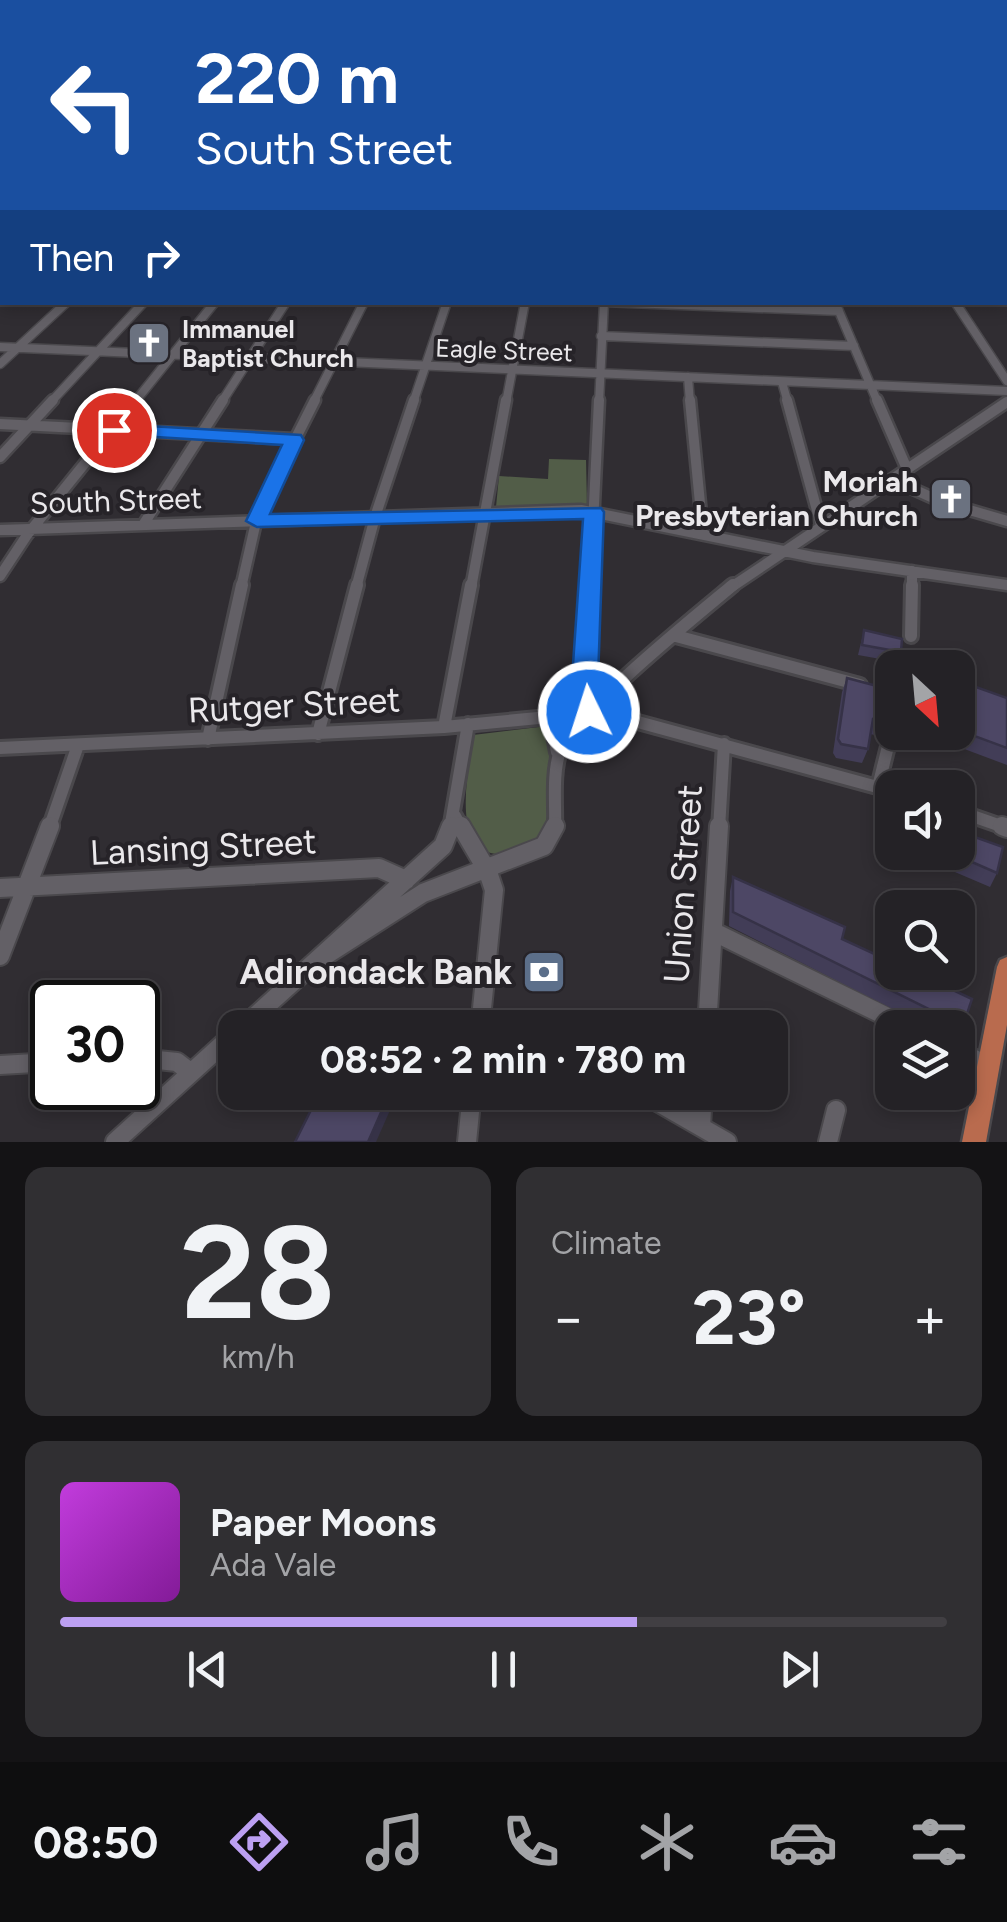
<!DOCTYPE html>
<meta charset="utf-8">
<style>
:root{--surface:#242226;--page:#302f32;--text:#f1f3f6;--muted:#a3a4a7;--line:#413f43;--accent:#bca0f2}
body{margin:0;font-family:Figtree,sans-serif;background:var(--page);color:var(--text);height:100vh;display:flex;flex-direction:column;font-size:38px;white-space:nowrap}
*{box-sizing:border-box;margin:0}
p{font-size:32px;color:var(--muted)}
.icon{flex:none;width:55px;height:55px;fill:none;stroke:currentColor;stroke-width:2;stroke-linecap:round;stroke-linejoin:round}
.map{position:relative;height:1142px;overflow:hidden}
.drawer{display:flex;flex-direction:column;gap:25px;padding:25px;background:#141315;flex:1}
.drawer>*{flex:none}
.hud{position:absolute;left:0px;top:0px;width:1008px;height:305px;box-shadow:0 5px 15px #0003,0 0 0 2px var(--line);background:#1a4fa0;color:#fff;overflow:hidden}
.needle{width:65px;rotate:154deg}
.tools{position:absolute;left:875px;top:650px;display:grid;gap:20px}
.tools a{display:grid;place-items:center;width:100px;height:100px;border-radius:20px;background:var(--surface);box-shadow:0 5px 15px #0003,0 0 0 2px var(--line);font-size:50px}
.speed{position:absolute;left:30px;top:980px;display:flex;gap:20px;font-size:50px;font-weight:700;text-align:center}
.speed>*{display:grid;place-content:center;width:130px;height:130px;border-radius:50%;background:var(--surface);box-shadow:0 5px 15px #0003,0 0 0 2px var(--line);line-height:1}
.speed .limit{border:5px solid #111;border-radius:15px;background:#fff;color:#111}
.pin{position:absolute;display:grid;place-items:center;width:85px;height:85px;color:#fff;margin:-42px;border:5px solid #fff;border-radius:50%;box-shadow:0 2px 10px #0007}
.me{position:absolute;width:110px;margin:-55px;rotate:356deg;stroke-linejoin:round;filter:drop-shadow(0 0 8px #0008)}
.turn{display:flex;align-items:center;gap:35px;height:210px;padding:0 30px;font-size:45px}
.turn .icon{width:130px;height:130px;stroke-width:2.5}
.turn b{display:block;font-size:70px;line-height:85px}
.then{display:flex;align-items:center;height:95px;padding:0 30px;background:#0003;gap:20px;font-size:38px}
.big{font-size:75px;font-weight:700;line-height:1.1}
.drawer .card{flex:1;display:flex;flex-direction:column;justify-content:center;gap:15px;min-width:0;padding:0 35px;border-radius:20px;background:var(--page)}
.drawer .dial{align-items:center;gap:0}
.dial b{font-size:130px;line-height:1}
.song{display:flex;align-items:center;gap:30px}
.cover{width:120px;height:120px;border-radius:15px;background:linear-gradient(135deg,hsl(290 70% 55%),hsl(290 70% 35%))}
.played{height:10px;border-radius:5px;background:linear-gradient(90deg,var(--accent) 65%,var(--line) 65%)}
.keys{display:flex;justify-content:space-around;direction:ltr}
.heat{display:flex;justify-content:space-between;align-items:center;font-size:55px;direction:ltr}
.drawer .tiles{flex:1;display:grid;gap:25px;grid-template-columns:1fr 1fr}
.card:last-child{grid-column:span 2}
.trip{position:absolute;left:218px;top:1010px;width:570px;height:100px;border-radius:20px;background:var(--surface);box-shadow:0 5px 15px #0003,0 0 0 2px var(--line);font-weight:700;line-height:100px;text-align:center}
.dock{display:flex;height:160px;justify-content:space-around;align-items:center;background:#0e0e0f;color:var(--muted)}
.dock .icon{width:70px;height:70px}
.dock .active{color:var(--accent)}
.dock b{font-size:45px;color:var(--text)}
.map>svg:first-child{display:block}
.green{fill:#525d48}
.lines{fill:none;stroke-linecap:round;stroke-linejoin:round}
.minor-far3-casing{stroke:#4a484c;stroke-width:11}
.minor-far2-casing{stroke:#4a484c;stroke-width:15}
.minor-far1-casing{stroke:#4a484c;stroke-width:18}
.minor-casing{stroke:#4a484c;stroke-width:22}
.major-casing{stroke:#4a484c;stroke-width:5}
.minor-far3{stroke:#636066;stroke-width:8}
.minor-far2{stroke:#636066;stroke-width:10}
.minor-far1{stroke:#636066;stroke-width:12}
.minor{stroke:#636066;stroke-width:18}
.major{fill:#b96b4e;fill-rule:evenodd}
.wall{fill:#423d57}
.shaded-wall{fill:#363247}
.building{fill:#4d4765;stroke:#363247;stroke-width:2.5}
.route{fill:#1a73e8;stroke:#114b97;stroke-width:2.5}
.labels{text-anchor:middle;stroke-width:8;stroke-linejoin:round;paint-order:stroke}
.far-poi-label{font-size:25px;font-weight:bold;fill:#eae8eb;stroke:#262328;text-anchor:start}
.far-street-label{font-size:25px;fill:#eae8eb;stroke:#262328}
.poi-label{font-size:30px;font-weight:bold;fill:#eae8eb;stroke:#262328;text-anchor:end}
.street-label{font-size:30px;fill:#eae8eb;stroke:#262328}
.near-street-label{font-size:35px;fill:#eae8eb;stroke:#262328}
.near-poi-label{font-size:35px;font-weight:bold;fill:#eae8eb;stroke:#262328;text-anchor:end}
</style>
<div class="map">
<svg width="1007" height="1142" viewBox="0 0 1007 1142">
<rect width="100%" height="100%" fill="#302d32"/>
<path class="green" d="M 549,459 L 586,460 L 587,505 L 496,507 L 499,476 L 548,479 Z
M 547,726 L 554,769 L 544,837 C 531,843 513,855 499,854 C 448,853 470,765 473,735 Z"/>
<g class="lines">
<g class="minor-far3-casing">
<path id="minor-far3" d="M 603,302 L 839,311
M 835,302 L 878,403
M 955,302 L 1007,381
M 601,336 L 854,346
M 0,347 L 1007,391
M 0,364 L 67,302
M 688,377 L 690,403
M 782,382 L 788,403
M 50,403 L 144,302
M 134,403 L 215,302
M 221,403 L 286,302
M 313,403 L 364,302
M 413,403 L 447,302
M 506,403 L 525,302
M 599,403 L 604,302"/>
</g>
<g class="minor-far2-casing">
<path id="minor-far2" d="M 690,400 L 703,534
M 787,400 L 821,525
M 877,400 L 907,469
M 0,424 L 294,439
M 0,457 L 53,400
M 893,480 L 942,502 L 1007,521
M 143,525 L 223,400
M 0,530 L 581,510 L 813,557 L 1007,585
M 0,576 L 27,535 L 136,400
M 241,588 L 258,513 L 315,400
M 356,588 L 375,517 L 414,400
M 471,588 L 506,400
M 590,588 L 599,400
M 730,588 L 1007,402
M 912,588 L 912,571"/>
</g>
<g class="minor-far1-casing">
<path id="minor-far1" d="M 676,636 L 860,685
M 911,636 L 912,585
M 589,712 L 585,679 L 590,585
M 550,716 L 557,752
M 444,727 L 471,585
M 318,734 L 357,585
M 208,739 L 242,585
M 0,748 L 444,727 L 601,712 L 892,791
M 878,787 L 892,730
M 958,811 L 1007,828
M 455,816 L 462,829
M 49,829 L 78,745
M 450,829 L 468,724
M 555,829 C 556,805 552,774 560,751 C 573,715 697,615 733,585
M 719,829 L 724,744"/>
</g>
<g class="minor-casing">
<path id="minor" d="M 461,826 L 488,872 L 494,890 L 480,1028
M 1002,826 L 1007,828
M 0,888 L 379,868 L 406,880
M 714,932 L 910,1028
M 0,956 L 50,826
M 320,959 L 423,893 L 544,846 L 555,826
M 242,1028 L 443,846 L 451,826
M 707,1028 L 719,826
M 958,1051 L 989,1066
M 138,1058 L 177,1062 L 190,1072
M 0,1065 L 52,1062
M 640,1092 L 727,1142
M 701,1127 L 703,1092
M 115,1142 L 235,1033
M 467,1142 L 472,1092
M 828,1142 L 836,1110"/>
</g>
<g class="major-casing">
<path id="major" d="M 1007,957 L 1007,1025 L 986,1142 L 962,1142 L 997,967 L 1000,960 Z"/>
</g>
<use href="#minor-far3" class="minor-far3"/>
<use href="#minor-far2" class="minor-far2"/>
<use href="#minor-far1" class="minor-far1"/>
<use href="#minor" class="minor"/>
<use href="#major" class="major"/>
</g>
<path class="wall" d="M 864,630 L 901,652 L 897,662 L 858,655 Z
M 958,670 L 959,681 L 1007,698 L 1007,765 L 919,732 L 958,732 Z
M 847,678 L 885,722 L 880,736 L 870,734 L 868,749 L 862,763 L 836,758 L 833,753 L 842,692 Z
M 908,852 L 958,852 L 997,873 L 990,887 Z
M 733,877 L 842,939 L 963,1026 L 958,1035 L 958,1028 L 931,1028 L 729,926 L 730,891 Z"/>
<path class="shaded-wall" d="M 390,1092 L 398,1092 L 376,1142 L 368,1142 Z"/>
<path class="building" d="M 864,630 L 902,639 L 901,652 L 862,645 Z
M 920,657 L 951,668 L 916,668 Z
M 958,670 L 962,671 L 959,681 L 1007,698 L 1007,748 L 958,730 Z
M 847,678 L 892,690 L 885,722 L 873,719 L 868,749 L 841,744 L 838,739 Z
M 958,831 L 1003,847 L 997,873 L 949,852 L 958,852 Z
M 733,877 L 845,927 L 842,939 L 892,962 L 892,972 L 915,972 L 972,999 L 963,1026 L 733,912 Z
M 356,1020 L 375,1028 L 352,1028 Z
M 320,1092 L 390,1092 L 368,1142 L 295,1142 Z"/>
<linearGradient id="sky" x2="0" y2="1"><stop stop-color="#1a191c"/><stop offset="0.49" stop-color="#484c5a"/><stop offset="1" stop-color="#484c5a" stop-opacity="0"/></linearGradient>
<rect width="1007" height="311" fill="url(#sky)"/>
<path class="route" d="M 114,424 L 301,435 L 304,440 L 270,514 L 601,508 L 604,512 L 598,679 L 603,712 L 599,719 L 580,719 L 572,679 L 583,519 L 257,527 L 246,521 L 282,445 L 108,434 L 108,426 Z"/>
<defs>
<g id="church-square" transform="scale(2.25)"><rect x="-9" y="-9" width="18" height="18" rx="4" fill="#6b7280" stroke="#262328"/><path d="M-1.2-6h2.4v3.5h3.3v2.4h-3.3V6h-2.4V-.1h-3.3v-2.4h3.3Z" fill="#fff"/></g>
<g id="bank-square" transform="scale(2.25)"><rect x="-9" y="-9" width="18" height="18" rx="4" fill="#5c6f8a" stroke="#262328"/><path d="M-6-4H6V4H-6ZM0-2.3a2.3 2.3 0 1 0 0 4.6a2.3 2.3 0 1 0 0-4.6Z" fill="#fff"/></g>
</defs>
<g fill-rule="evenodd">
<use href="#church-square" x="149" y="343"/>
<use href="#church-square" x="951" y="499"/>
<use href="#bank-square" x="544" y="972"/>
</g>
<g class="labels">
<g class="far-poi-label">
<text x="182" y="338">Immanuel<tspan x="182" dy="29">Baptist Church</tspan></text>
</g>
<g class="far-street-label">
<text transform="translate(504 350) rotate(2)" y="9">Eagle Street</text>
</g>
<g class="poi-label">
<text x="918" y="492">Moriah<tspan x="918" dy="34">Presbyterian Church</tspan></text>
</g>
<g class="street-label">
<text transform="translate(116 501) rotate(-2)" y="10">South Street</text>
</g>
<g class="near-street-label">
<text transform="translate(294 705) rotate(-3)" y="12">Rutger Street</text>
<text transform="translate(203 847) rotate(-3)" y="12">Lansing Street</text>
<text transform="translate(683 884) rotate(-86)" y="12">Union Street</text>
</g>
<g class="near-poi-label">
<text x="512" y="984">Adirondack Bank</text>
</g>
</g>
</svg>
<div class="tools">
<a><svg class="needle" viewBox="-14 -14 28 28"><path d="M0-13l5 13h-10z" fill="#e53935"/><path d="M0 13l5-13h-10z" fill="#a3a4a7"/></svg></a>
<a><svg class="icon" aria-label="sound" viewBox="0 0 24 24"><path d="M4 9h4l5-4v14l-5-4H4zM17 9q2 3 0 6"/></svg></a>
<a><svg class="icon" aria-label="search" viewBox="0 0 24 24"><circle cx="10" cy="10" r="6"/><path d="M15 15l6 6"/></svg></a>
<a><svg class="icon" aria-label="layers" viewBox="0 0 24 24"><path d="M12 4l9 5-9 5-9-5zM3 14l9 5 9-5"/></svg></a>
</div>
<div class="speed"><div class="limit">30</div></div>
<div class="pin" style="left:114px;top:430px;background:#d93025"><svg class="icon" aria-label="arrive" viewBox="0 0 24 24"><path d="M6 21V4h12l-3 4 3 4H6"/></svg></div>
<svg class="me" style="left:589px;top:712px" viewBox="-20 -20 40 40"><circle r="17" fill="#1a73e8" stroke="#fff" stroke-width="3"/><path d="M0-11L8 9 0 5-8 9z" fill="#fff"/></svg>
<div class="trip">08:52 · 2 min · 780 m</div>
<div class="hud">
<div class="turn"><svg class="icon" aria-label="left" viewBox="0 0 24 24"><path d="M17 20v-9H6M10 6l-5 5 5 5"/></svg><div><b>220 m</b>South Street</div></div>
<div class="then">Then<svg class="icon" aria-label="right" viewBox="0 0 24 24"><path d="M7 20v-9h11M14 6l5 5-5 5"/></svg></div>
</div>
</div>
<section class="drawer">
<div class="tiles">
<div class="card dial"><b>28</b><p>km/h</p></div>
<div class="card"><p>Climate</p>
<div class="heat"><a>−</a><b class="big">23°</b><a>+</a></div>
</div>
<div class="card">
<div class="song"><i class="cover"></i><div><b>Paper Moons</b><p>Ada Vale</p></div></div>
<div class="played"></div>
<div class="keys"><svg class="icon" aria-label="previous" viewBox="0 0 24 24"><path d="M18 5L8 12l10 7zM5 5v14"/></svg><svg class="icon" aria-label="pause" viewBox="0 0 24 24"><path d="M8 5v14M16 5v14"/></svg><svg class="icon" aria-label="next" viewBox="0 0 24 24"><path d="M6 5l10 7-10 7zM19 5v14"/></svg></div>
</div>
</div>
</section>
<nav class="dock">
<b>08:50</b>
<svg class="icon active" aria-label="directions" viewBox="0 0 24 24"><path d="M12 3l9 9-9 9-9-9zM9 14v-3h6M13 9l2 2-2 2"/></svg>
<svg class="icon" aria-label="music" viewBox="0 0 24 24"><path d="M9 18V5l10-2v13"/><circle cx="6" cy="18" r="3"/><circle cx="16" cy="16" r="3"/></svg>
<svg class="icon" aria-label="phone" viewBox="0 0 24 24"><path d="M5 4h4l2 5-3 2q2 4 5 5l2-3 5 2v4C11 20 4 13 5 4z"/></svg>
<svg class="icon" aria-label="climate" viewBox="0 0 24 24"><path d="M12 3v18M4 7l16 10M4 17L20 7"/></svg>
<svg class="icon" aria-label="car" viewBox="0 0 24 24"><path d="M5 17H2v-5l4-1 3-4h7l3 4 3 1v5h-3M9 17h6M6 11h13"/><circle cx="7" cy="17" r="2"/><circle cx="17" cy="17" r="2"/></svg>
<svg class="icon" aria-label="filters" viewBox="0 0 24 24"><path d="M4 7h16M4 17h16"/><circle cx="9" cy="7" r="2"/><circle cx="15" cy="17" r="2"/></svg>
</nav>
